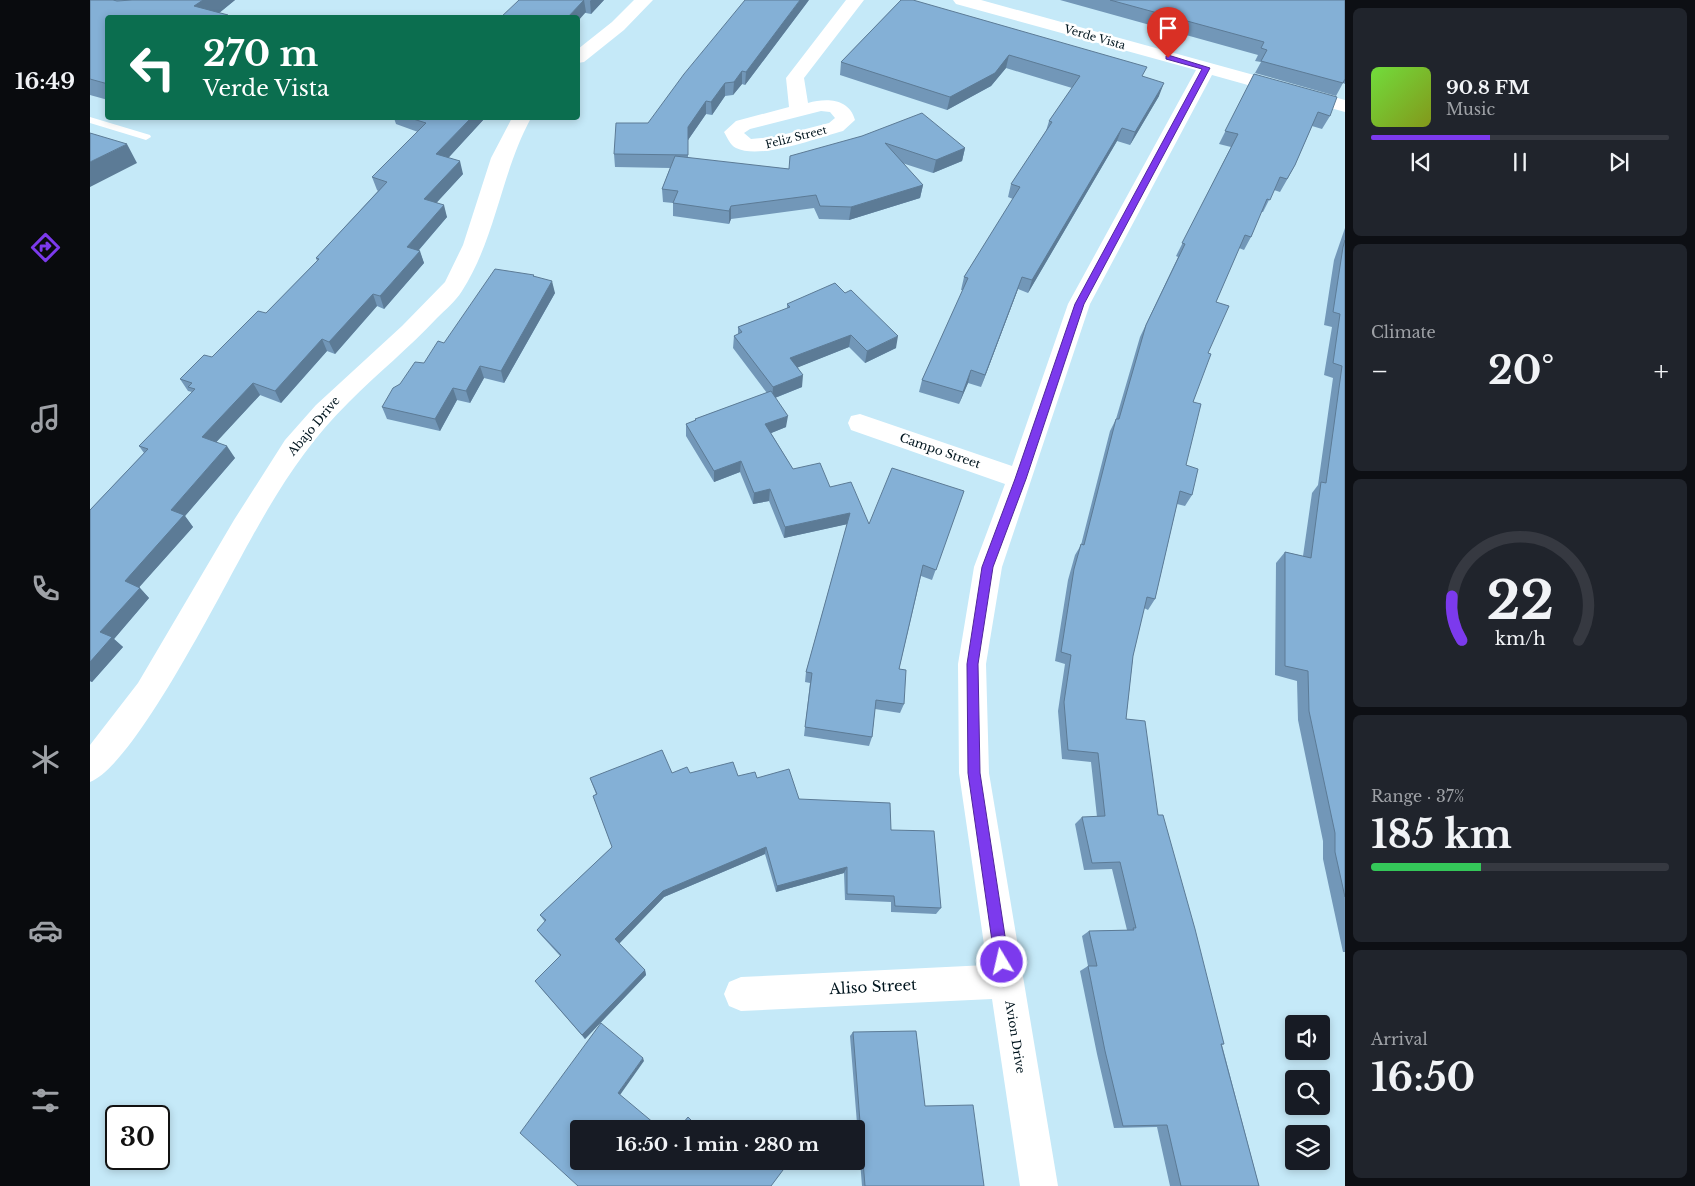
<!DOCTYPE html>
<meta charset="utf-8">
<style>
:root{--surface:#171b24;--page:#20242c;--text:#f1f3f6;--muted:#9ea1a6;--line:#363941;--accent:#7c3aed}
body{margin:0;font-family:"Libre Baskerville",serif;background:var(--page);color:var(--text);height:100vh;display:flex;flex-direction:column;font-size:19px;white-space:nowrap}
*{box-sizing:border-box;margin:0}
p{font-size:16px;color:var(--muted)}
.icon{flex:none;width:28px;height:28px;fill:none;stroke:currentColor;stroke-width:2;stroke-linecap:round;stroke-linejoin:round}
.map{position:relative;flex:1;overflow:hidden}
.panel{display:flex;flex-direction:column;gap:8px;padding:8px;background:#0d0f14;width:350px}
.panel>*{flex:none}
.banner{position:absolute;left:15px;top:15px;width:475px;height:105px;border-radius:5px;box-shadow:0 2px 8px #0003;background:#0b6e4f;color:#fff;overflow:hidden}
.tools{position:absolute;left:1195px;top:1015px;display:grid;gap:10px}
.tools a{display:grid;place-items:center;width:45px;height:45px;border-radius:5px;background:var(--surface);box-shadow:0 2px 8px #0003;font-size:25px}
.speed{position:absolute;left:15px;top:1105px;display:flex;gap:10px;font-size:25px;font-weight:700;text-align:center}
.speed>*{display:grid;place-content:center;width:65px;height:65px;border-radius:50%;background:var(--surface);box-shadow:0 2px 8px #0003;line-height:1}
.speed .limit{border:2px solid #111;border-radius:8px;background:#fff;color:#111}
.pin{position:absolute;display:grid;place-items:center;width:42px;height:42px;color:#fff;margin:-51px -21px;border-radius:50% 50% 50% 0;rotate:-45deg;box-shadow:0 0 5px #0007}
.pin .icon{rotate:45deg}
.me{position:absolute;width:55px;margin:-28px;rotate:351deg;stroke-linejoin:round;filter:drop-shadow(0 0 4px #0008)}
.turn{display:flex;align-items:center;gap:18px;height:105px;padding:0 15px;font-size:22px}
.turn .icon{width:65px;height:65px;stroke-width:2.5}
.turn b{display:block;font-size:35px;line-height:42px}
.big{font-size:38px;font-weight:700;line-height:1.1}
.panel .widget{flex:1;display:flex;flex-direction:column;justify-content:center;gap:8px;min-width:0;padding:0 18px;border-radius:8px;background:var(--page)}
.panel .dial{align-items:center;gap:0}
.dial svg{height:130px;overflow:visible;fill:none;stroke:var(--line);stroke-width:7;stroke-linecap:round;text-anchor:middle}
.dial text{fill:var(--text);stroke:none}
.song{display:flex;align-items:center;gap:15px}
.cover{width:60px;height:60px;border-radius:8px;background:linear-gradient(135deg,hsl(100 70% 55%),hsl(70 70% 35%))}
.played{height:5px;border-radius:2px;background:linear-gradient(90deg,var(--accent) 40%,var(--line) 40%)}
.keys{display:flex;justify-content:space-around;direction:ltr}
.heat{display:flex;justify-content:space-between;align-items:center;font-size:28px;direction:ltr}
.charge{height:8px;border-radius:4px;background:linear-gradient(90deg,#34c759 37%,var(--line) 0)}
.trip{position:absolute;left:480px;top:1120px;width:295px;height:50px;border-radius:5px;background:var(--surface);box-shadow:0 2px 8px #0003;font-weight:700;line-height:50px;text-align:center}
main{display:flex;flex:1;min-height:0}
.dock{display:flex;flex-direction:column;width:90px;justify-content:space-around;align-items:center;background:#090b0e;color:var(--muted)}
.dock .icon{width:35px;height:35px}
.dock .current{color:var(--accent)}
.dock b{font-size:22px;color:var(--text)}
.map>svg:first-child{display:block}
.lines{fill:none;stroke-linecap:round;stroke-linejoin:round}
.service{fill:#fff;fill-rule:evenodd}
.minor{fill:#fff;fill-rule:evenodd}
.tertiary{fill:#fff;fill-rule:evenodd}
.wall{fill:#7297b8}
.shaded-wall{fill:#5c7b96}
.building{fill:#84b0d6;stroke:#5c7b96}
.route{fill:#7c3aed;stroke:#51269a}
.labels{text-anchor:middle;stroke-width:5;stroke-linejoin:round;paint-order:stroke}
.far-street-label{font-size:11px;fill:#00151e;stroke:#fff}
.street-label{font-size:12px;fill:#00151e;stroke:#fff}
.near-street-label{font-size:15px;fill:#00151e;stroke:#fff}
</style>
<main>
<nav class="dock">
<b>16:49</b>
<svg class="icon current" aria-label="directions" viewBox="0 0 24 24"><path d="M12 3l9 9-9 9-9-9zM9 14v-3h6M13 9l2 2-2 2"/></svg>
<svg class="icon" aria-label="music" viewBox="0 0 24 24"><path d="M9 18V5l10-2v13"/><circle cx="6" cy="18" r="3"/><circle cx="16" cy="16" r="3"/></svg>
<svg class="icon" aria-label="phone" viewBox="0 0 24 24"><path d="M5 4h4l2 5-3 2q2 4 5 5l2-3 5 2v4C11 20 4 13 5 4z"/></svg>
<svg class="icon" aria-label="climate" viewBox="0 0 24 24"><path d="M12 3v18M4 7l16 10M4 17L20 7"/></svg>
<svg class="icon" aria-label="car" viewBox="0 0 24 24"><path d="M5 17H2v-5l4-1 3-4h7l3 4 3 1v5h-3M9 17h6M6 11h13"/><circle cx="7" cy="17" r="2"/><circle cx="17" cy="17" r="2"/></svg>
<svg class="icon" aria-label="filters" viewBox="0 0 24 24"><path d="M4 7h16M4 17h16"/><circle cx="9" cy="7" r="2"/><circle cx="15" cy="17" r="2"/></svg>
</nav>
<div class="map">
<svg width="1255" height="1186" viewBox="0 0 1255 1186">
<rect width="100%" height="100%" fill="#c5e9f8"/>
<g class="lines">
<path class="service" d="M 0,117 L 60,135 L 61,137 L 56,140 L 0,123 Z"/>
<path class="minor" d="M 756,0 L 774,0 L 714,78 L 718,103 C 736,98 759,98 765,120 L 753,131 C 727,138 670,160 646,148 C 640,145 637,137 634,132 L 646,121 L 699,107 L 696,78 ZM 731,111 L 740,112 L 745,118 L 739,123 L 684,137 L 661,139 L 654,133 L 660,129 Z
M 863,0 L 891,0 L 1255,100 L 1255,112 L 1122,75 L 1000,304 L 912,567 L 896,664 L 899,773 L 968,1186 L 930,1186 L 902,999 L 651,1011 L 639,1006 L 634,994 L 639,982 L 651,977 L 897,965 L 869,773 L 868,664 L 884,567 L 915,484 L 761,430 L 758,423 L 761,416 L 770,414 L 922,466 L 978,304 L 1106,70 L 866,4 Z"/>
<path class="tertiary" d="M 544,0 L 563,0 L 534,30 L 494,62 L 488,63 L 488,49 L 522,22 Z
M 422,118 L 441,118 C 411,173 406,238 372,291 C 365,302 356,309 347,318 C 319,348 288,373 259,402 C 219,441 189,488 162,537 C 134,586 46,764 0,782 L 0,745 L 48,683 L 144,520 L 195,440 L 226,405 L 312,326 L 355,282 L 373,245 L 401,158 Z"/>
</g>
<path class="wall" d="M 0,0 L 145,0 L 129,13 L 18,18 L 18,100 L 0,95 Z
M 429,0 L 514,0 L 501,14 Z
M 719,0 L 655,85 L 652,84 L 643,95 L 635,96 L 622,115 L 616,114 L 598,140 L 598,158 L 699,169 L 772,136 L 875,148 L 872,161 L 843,173 L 812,163 L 833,185 L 830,198 L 759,220 L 729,219 L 724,208 L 641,219 L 639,224 L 583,216 L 583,203 L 573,202 L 572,189 L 580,168 L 525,167 L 524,154 L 558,123 Z
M 811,0 L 1054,77 L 1069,96 L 1040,145 L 1027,141 L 938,293 L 928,289 L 891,387 L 878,383 L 869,404 L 829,392 L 832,380 L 873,290 L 871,290 L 874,277 L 923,199 L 918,197 L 921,184 L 956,131 L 959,121 L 982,88 L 916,68 L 901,86 L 857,110 L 750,75 L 751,62 Z
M 970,0 L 1255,0 L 1255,84 L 1253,83 L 1246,96 L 1165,73 L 1171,62 L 1165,61 L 1168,55 Z
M 1164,74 L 1240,116 L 1232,129 L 1222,126 L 1205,165 L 1198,178 L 1190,192 L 1184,190 L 1173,212 L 1171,212 L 1161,237 L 1154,250 L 1149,248 L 1126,302 L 1118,353 L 1103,402 L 1096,465 L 1102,495 L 1095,506 L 1087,504 L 1065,599 L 1058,610 L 1054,608 L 1043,656 L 1036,719 L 1068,815 L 1134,1044 L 1132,1045 L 1169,1186 L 1080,1186 L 1067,1127 L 1024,1128 L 1007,1054 L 990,971 L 998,966 L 992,936 L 999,931 L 1037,930 L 1022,869 L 994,870 L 985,824 L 992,817 L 1007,817 L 1001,762 L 972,759 L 968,711 L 975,664 L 965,661 L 978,580 L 985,555 L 991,545 L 1020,431 L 1026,419 L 1050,337 L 1088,257 L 1086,256 L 1141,147 L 1129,144 Z
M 304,118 L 395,118 L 358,158 L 373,174 L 347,202 L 357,217 L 329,250 L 334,263 L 294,309 L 287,306 L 245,354 L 237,351 L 191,403 L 170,395 L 126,442 L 145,458 L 95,516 L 103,527 L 49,587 L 59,598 L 24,639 L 33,647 L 2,682 L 0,681 L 0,510 L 54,453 L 49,446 L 102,392 L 98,391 L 90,379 L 122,357 L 176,313 L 227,261 L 226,258 L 288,191 L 287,190 L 282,177 L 328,132 L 306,124 Z
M 1255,228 L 1255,952 L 1253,952 L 1233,859 L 1233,841 L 1208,720 L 1207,681 L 1185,675 L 1186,563 L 1195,552 L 1213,556 L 1222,493 L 1228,485 L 1243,378 L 1234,375 L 1242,327 L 1234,325 L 1244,260 Z
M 444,275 L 444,277 L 465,293 L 414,383 L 394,378 L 380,403 L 367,400 L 350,431 L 297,419 L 292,407 L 310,384 L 334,363 L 354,343 Z
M 697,304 L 806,348 L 775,363 L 759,347 L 708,367 L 712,387 L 685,398 L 696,427 L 681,433 L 703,469 L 740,487 L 779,524 L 874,491 L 842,580 L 831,576 L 809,669 L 814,704 L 810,713 L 785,709 L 782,737 L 779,746 L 714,736 L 720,683 L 715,682 L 716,672 L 757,524 L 694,538 L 679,501 L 663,504 L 650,472 L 624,482 L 596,436 L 596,424 L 605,421 L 605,419 L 677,393 L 643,348 L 644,336 L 648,334 L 648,327 L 697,309 Z
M 582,773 L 600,773 L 667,778 L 709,799 L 801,830 L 851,908 L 846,914 L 801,912 L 801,902 L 755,900 L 754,873 L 686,892 L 675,854 L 574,897 L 529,943 L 555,970 L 556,975 L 495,1039 L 449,986 L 470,956 L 451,935 L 447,930 L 455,922 L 450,915 L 522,847 L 506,804 L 503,796 L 506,794 L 500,778 Z
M 763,1032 L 835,1106 L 894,1186 L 772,1186 L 760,1036 Z"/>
<path class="shaded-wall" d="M 113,0 L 145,0 L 123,18 L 104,6 Z
M 494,0 L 496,12 L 488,21 L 488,18 L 477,18 Z
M 501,0 L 514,0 L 501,14 L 500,1 Z
M 710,0 L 719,0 L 655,85 L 656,72 Z
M 919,55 L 916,68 L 901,86 L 857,110 L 860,97 Z
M 652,71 L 652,84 L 643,95 L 644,82 Z
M 635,83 L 635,96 L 622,115 L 621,102 Z
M 1074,83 L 1069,96 L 1040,145 L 1045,132 Z
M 616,101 L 616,114 L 598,140 L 598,168 L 598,127 Z
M 381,118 L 395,118 L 350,167 L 346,154 Z
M 1032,128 L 1027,141 L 938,293 L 942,280 Z
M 37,144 L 47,163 L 0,187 L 0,162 Z
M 875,148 L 872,161 L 843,173 L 846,160 Z
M 370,161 L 373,174 L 338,212 L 334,199 Z
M 833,185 L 830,198 L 759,220 L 761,207 Z
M 354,205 L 357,217 L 321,259 L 317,247 Z
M 641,206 L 641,219 L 639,224 L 639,211 Z
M 330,251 L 334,263 L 294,309 L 290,296 Z
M 932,277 L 928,289 L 891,387 L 895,375 Z
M 462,281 L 465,293 L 414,383 L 411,371 Z
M 283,294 L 287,306 L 245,354 L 239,342 Z
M 761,335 L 759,347 L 699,371 L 700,358 Z
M 808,336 L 806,348 L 775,363 L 777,351 Z
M 232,339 L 237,351 L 191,403 L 185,391 Z
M 390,366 L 394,378 L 380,403 L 376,391 Z
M 881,370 L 878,383 L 869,404 L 873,392 Z
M 713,375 L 712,387 L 682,399 L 683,387 Z
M 163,383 L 170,395 L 120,449 L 112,437 Z
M 363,388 L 367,400 L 350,431 L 345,419 Z
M 698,416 L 696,427 L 674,436 L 675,424 Z
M 137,446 L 145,458 L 95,516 L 103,527 L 45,592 L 35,581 L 81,510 Z
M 651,461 L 650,472 L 624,482 L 624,471 Z
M 680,489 L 679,501 L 663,504 L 664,493 Z
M 760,513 L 758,524 L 694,538 L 695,527 Z
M 50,588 L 59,598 L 24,639 L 33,647 L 2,682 L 0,681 L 0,662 L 10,632 Z
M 676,847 L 675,854 L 574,897 L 528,945 L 525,939 L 573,891 Z
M 757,867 L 754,873 L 686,892 L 687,886 Z
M 555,970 L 556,975 L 495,1039 L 492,1035 Z
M 553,1058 L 554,1061 L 530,1095 L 528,1093 Z"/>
<path class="building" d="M 0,0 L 23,0 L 27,1 L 42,0 L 113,0 L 104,6 L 138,15 L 134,18 L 18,18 L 18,84 L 0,79 Z
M 429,0 L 494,0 L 477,18 L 410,18 Z
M 655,0 L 710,0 L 656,72 L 652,71 L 644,82 L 635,83 L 621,102 L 616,101 L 598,127 L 598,155 L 524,154 L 526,123 L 558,123 L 594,74 Z
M 811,0 L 823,0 L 1057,67 L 1052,76 L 1074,83 L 1045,132 L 1032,128 L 942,280 L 932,277 L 895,375 L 881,370 L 873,392 L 832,380 L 878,278 L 874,277 L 930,187 L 921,184 L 962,122 L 959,121 L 990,76 L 919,55 L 905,73 L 860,97 L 751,62 Z
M 1020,0 L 1255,0 L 1255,79 L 1253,83 L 1171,61 L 1177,50 L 1171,48 L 1174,42 Z
M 1164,74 L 1247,97 L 1240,116 L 1228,112 L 1205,165 L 1197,179 L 1190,177 L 1180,200 L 1177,199 L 1161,237 L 1155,235 L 1126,302 L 1139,306 L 1118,353 L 1121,354 L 1103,402 L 1111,404 L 1096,465 L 1108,469 L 1102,495 L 1090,491 L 1065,599 L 1057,597 L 1043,656 L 1036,719 L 1055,721 L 1068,815 L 1073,815 L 1105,929 L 1134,1044 L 1131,1044 L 1169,1186 L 1091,1186 L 1077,1125 L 1033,1126 L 1015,1051 L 998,966 L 1007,966 L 999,931 L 1044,930 L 1043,928 L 1046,928 L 1030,862 L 1002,863 L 992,817 L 1015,816 L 1008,753 L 978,750 L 974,702 L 981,655 L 971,652 L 984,569 L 991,544 L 994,545 L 1026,419 L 1029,419 L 1056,325 L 1095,244 L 1092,243 L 1148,134 L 1135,131 Z
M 832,113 L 875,148 L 846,160 L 795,143 L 833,185 L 761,207 L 730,206 L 726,195 L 641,206 L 639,211 L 583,203 L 588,191 L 572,189 L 585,156 L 699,169 L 700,156 L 772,136 Z
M 320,118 L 381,118 L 346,154 L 370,161 L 334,199 L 354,205 L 317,247 L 330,251 L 290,296 L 283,294 L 239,342 L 232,339 L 185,391 L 163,383 L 112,437 L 137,446 L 81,510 L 94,515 L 35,581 L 50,588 L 10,632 L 22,637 L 0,662 L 0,510 L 58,449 L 49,446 L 105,389 L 98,387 L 102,383 L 90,379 L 114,355 L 122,357 L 168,311 L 176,313 L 229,259 L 226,258 L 297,182 L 282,177 L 336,123 Z
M 0,133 L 37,144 L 0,162 Z
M 1255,240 L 1255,897 L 1245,852 L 1245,833 L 1219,711 L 1218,671 L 1195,666 L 1195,552 L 1221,558 L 1231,482 L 1236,483 L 1252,366 L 1243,363 L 1250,314 L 1243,312 L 1253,247 Z
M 405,269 L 444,275 L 443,276 L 462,281 L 411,371 L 390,366 L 376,391 L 363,388 L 345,419 L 292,407 L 303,388 L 310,384 L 325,362 L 334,363 L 348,341 L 354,343 Z
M 745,283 L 755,293 L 761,290 L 808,336 L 777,351 L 761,335 L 700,358 L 713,375 L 683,387 L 644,336 L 652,332 L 648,327 L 700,307 L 697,304 Z
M 681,391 L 698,416 L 675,424 L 703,469 L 730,463 L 740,487 L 761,482 L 779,524 L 802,468 L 874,491 L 846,570 L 833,565 L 809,669 L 816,670 L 814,704 L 786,700 L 782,737 L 715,727 L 722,673 L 716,672 L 760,513 L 695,527 L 680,489 L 664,493 L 651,461 L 624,471 L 596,424 L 606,420 L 605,419 Z
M 572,750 L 582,773 L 597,767 L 600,773 L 643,762 L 648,776 L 665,772 L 667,778 L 699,769 L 709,799 L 800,803 L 801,830 L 844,831 L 851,908 L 805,906 L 804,896 L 757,894 L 757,867 L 687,886 L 676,847 L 573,891 L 525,939 L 555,970 L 492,1035 L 445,981 L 471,955 L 447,930 L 456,920 L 450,915 L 522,847 L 503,796 L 507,794 L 500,778 Z
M 511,1023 L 553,1058 L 528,1093 L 571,1129 L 489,1129 L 489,1161 L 691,1161 L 696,1166 L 681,1186 L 488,1186 L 430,1133 Z
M 826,1031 L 835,1106 L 883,1105 L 894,1186 L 775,1186 L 763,1032 Z
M 598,1117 L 610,1129 L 588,1129 Z
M 653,1122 L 659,1129 L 648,1129 Z"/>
<path class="route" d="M 1078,55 L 1120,68 L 994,304 L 936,479 L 903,567 L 888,664 L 890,773 L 919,962 L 917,967 L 912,969 L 907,967 L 905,962 L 878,773 L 877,664 L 892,567 L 925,479 L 985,304 L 1112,69 L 1076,59 L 1076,56 Z"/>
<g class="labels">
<g class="far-street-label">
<text transform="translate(1005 37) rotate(16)" y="4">Verde Vista</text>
<text transform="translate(706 137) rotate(-14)" y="4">Feliz Street</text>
</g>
<g class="street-label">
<text transform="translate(224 426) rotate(-50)" y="4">Abajo Drive</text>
<text transform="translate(850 451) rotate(19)" y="4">Campo Street</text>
<text transform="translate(925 1037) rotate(81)" y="4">Avion Drive</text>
</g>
<g class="near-street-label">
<text transform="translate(783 987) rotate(-3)" y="5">Aliso Street</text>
</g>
</g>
</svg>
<div class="tools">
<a><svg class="icon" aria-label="sound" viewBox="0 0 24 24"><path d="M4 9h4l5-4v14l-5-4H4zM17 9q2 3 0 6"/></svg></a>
<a><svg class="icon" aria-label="search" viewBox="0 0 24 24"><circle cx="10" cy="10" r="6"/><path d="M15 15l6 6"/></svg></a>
<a><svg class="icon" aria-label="layers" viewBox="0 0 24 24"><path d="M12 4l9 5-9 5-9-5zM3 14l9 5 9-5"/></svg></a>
</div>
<div class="speed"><div class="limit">30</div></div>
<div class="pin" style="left:1078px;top:58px;background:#d93025"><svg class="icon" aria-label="arrive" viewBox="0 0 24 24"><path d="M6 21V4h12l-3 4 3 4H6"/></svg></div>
<svg class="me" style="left:912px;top:962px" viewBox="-20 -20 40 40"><circle r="17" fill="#7c3aed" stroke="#fff" stroke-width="3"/><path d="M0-11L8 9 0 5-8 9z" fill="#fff"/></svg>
<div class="trip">16:50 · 1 min · 280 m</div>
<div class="banner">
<div class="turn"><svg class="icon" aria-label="left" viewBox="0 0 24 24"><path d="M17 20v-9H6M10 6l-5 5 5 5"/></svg><div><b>270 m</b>Verde Vista</div></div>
</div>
</div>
<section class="panel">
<div class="widget">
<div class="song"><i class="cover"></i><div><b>90.8 FM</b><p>Music</p></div></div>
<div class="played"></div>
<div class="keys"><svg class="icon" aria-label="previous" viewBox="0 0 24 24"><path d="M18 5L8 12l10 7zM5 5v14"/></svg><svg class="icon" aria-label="pause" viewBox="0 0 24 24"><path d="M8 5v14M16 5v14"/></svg><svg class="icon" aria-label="next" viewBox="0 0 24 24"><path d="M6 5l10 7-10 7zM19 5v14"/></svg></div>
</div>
<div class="widget"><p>Climate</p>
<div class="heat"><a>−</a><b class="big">20°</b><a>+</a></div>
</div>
<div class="widget dial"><svg viewBox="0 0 100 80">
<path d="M14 69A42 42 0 1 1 86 69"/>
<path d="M14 69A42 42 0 0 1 8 42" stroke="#7c3aed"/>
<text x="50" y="56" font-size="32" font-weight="700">22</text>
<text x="50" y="72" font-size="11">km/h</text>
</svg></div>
<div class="widget"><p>Range · 37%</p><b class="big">185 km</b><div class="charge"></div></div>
<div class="widget"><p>Arrival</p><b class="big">16:50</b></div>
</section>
</main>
